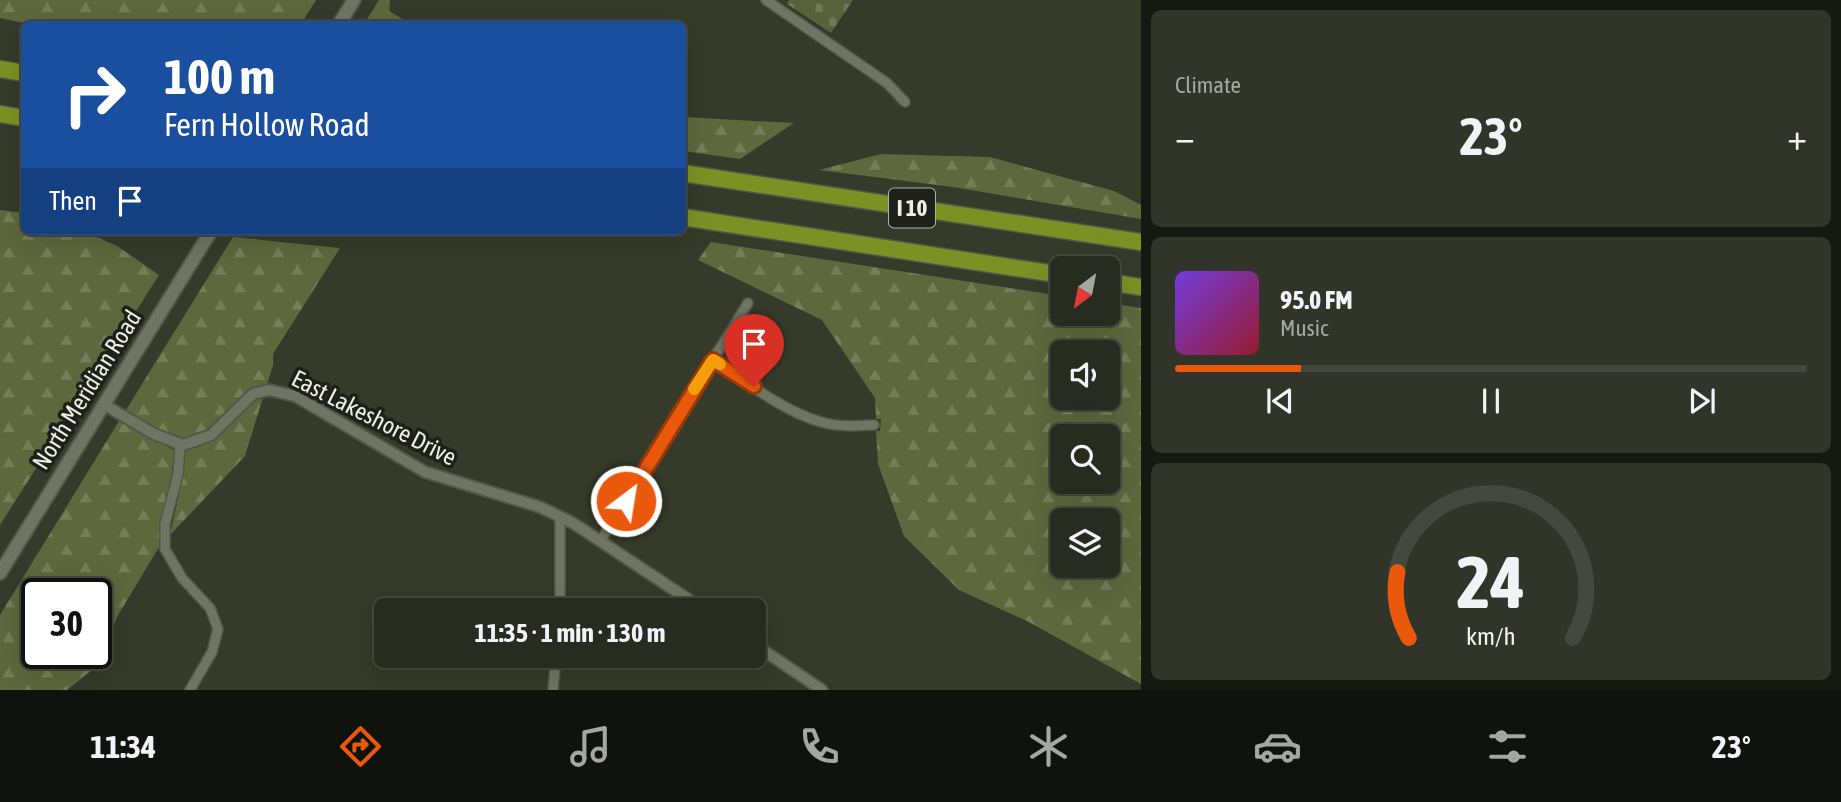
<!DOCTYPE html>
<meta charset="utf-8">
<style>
:root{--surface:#282c20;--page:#303429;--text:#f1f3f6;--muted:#a5a7a5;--line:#44483e;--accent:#ea580c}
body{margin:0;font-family:"Asap Condensed",sans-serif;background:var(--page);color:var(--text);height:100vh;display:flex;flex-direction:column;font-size:26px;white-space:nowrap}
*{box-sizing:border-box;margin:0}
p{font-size:23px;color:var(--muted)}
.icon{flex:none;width:38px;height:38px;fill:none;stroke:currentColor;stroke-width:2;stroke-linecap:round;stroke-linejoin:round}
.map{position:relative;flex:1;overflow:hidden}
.panel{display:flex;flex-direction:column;gap:10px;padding:10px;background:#161812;width:700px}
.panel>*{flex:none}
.banner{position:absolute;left:21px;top:21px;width:665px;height:214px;border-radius:10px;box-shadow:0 7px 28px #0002,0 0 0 2px var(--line);background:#1a4fa0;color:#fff;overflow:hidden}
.needle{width:46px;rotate:212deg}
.fabs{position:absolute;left:1050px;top:256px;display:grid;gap:14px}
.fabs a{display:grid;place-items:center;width:70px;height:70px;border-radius:10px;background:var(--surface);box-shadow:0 7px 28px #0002,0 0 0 2px var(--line);font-size:35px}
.speed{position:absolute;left:21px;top:578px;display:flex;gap:14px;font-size:35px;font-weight:700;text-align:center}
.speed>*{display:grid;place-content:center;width:91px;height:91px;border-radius:50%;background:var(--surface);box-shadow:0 7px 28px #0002,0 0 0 2px var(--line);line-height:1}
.speed .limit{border:4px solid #111;border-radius:10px;background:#fff;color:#111}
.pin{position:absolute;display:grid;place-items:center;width:60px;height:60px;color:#fff;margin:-72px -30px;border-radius:50% 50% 50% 0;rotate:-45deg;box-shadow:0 0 7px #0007}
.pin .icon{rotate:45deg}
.me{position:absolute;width:77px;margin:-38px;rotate:31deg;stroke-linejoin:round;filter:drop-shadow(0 0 5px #0008)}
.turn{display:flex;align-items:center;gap:24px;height:147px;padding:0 28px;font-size:32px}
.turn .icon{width:91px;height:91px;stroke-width:2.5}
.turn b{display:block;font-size:49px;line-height:60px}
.then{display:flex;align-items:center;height:66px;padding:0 28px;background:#0003;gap:14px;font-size:26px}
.big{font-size:52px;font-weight:700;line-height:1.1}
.panel .card{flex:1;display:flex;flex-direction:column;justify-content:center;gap:10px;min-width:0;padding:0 24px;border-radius:10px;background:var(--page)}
.panel .dial{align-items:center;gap:0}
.dial svg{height:182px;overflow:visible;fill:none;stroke:var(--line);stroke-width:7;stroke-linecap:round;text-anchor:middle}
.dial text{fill:var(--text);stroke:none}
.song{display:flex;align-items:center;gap:21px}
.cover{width:84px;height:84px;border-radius:10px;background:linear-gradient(135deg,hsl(260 70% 55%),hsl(350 70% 35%))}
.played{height:7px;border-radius:4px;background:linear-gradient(90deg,var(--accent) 20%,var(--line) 20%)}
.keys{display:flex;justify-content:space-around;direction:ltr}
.heat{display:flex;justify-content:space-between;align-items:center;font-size:38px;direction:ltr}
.trip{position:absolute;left:374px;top:598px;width:392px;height:70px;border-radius:10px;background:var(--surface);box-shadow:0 7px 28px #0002,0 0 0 2px var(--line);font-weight:700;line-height:70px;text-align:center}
.dock{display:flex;height:112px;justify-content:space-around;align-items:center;background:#10120d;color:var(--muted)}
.dock .icon{width:49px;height:49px}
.dock .on{color:var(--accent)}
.dock b{font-size:32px;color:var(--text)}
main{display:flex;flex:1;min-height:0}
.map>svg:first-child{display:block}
.forest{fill:url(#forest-firs);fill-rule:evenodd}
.cemetery{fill:url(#cemetery-stones)}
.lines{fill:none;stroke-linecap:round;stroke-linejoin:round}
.minor-casing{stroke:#535749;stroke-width:12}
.tertiary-casing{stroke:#535749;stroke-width:14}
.secondary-casing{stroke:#535749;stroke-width:16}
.motorway-casing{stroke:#535749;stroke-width:19}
.minor{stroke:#6f7463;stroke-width:9}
.tertiary{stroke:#6f7463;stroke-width:10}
.secondary{stroke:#6f7463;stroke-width:12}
.motorway{stroke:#7c9124;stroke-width:16}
.route-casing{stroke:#983908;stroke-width:18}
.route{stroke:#ea580c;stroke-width:12}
.slow{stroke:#f59e0b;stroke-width:12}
.labels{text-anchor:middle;stroke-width:7;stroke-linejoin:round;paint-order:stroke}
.shield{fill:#1e2019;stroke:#afb2a8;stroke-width:2}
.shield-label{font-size:23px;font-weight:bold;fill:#edf0e6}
.street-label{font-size:24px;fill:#edf0e6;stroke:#1e2019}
</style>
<main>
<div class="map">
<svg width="1141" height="690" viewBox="0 0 1141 690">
<defs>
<pattern id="forest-firs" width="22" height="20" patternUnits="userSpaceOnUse" patternTransform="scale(1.75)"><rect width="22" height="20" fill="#5d683d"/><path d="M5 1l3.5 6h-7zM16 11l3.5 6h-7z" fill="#757e59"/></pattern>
<pattern id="cemetery-stones" width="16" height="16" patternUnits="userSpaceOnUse" patternTransform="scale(1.75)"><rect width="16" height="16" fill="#58613c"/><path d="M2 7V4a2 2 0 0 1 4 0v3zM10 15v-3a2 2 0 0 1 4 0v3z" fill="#707858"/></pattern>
</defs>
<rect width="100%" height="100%" fill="#353a2a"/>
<path class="forest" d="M 0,0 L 316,0 L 301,24 L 28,24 L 0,18 Z
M 379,0 L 390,0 L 389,11 L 411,24 L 364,24 Z
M 683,117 L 794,123 L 740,159 L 683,151 Z
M 881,154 L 990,157 L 1114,191 L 1141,205 L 1141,219 L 953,187 L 819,170 Z
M 0,210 L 24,213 L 24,231 L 83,231 L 117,246 L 159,275 L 0,525 Z
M 233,237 L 340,248 L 273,354 L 273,365 L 267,385 C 231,390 212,449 175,437 C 158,431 142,420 126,410 Z
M 711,242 L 1062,296 L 1062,313 L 1108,313 L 1108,303 L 1141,308 L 1141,684 L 1027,621 L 959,590 L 904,536 L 878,464 L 876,431 L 880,431 L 881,419 L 876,419 L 875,398 L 822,320 L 698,260 ZM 1062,352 L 1108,352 L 1108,397 L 1062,397 ZM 1062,436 L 1108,436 L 1108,481 L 1062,481 ZM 1062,520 L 1108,520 L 1108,565 L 1062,565 Z
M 263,397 L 245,456 L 170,535 L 183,475 L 185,450 C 225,445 230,406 263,397 Z
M 119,421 L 174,450 L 172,474 L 160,523 L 159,547 L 117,617 L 97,666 L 67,690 L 0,690 L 0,615 ZM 37,593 L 96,593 L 96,653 L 37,653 Z"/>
<path class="cemetery" d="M 789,0 L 853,0 L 831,33 L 787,4 Z"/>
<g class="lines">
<g class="minor-casing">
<path id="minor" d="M 766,0 L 887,83 L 905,102
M 713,360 C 746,381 782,411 821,422 C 838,427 856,426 874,425
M 180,445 L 178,474 L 165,524 L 165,549 L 182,578 L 210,608 L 218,629 L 212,652 L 190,690
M 601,540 L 748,303
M 560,611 L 560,517
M 553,690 L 556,656"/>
</g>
<g class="tertiary-casing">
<path id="tertiary" d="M 103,404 L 154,434 L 183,445 L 211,435 L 253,394 L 269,390 L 295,396 L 425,472 L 540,507 L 573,523 L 706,611
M 754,644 L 822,690"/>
</g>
<g class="secondary-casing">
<path id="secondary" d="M 339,24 L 354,0
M 0,573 L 211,231"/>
</g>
<g class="motorway-casing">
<path id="motorway" d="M 0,69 L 24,73
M 0,114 L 24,118
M 682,173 L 1141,242
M 682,217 L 1062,275
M 1108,282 L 1141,287"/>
</g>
<use href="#minor" class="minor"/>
<use href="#tertiary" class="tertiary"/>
<use href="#secondary" class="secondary"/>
<use href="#motorway" class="motorway"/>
</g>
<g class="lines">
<g class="route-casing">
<path id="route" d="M 626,501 L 713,360 L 754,386"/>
</g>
<use href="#route" class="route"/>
<path class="slow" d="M 694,389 L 713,360 L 720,364"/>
</g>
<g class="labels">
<rect class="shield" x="889" y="188.5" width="46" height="39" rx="5"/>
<g class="shield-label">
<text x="912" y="216">I 10</text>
</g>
<g class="street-label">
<text transform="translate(87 390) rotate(-58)" y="8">North Meridian Road</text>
<text transform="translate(374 418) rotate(27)" y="8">East Lakeshore Drive</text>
</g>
</g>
</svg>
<div class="fabs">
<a><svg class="needle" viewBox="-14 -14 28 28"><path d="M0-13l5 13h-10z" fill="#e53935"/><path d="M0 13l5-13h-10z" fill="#a5a7a5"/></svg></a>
<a><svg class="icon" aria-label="sound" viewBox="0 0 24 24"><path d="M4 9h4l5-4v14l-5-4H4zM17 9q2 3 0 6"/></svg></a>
<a><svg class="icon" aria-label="search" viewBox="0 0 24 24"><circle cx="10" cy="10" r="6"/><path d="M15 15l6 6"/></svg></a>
<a><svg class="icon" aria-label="layers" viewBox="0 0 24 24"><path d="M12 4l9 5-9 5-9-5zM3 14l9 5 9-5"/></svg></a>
</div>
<div class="speed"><div class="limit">30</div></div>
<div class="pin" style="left:754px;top:386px;background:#d93025"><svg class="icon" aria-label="arrive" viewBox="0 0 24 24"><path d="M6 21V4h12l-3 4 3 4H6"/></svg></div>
<svg class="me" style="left:626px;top:501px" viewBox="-20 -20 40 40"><circle r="17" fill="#ea580c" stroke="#fff" stroke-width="3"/><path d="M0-11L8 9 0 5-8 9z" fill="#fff"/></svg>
<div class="trip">11:35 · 1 min · 130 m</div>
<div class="banner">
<div class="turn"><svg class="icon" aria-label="right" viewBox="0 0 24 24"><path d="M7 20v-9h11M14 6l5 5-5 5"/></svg><div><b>100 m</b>Fern Hollow Road</div></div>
<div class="then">Then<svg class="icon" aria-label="arrive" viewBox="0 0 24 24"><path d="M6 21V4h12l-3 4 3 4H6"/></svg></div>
</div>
</div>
<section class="panel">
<div class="card"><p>Climate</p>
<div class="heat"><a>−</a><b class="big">23°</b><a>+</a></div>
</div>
<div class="card">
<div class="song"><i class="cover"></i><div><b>95.0 FM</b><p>Music</p></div></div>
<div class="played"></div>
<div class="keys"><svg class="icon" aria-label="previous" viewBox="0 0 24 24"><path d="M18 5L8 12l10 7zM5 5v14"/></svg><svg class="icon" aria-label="pause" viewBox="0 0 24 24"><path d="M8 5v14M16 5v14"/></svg><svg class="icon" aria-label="next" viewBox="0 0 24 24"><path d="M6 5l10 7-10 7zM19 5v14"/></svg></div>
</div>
<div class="card dial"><svg viewBox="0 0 100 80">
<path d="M14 69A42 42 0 1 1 86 69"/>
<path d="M14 69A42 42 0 0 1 9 40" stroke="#ea580c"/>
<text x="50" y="56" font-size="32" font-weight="700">24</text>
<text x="50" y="72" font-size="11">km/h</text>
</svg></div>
</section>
</main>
<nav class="dock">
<b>11:34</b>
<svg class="icon on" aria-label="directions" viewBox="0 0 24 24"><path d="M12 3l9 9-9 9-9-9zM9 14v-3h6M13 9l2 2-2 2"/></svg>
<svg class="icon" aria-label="music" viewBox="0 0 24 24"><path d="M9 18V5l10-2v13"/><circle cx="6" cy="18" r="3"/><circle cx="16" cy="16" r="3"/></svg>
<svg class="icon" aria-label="phone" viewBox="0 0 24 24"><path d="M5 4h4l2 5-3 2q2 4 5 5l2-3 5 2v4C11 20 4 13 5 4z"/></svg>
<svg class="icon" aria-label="climate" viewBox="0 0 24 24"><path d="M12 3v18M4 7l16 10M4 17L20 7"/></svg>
<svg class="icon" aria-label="car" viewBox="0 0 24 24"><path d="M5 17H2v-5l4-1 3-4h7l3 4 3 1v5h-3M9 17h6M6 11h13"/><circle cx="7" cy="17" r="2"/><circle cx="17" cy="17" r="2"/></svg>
<svg class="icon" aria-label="filters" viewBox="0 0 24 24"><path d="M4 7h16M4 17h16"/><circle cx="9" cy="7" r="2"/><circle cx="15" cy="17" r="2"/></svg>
<b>23°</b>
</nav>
